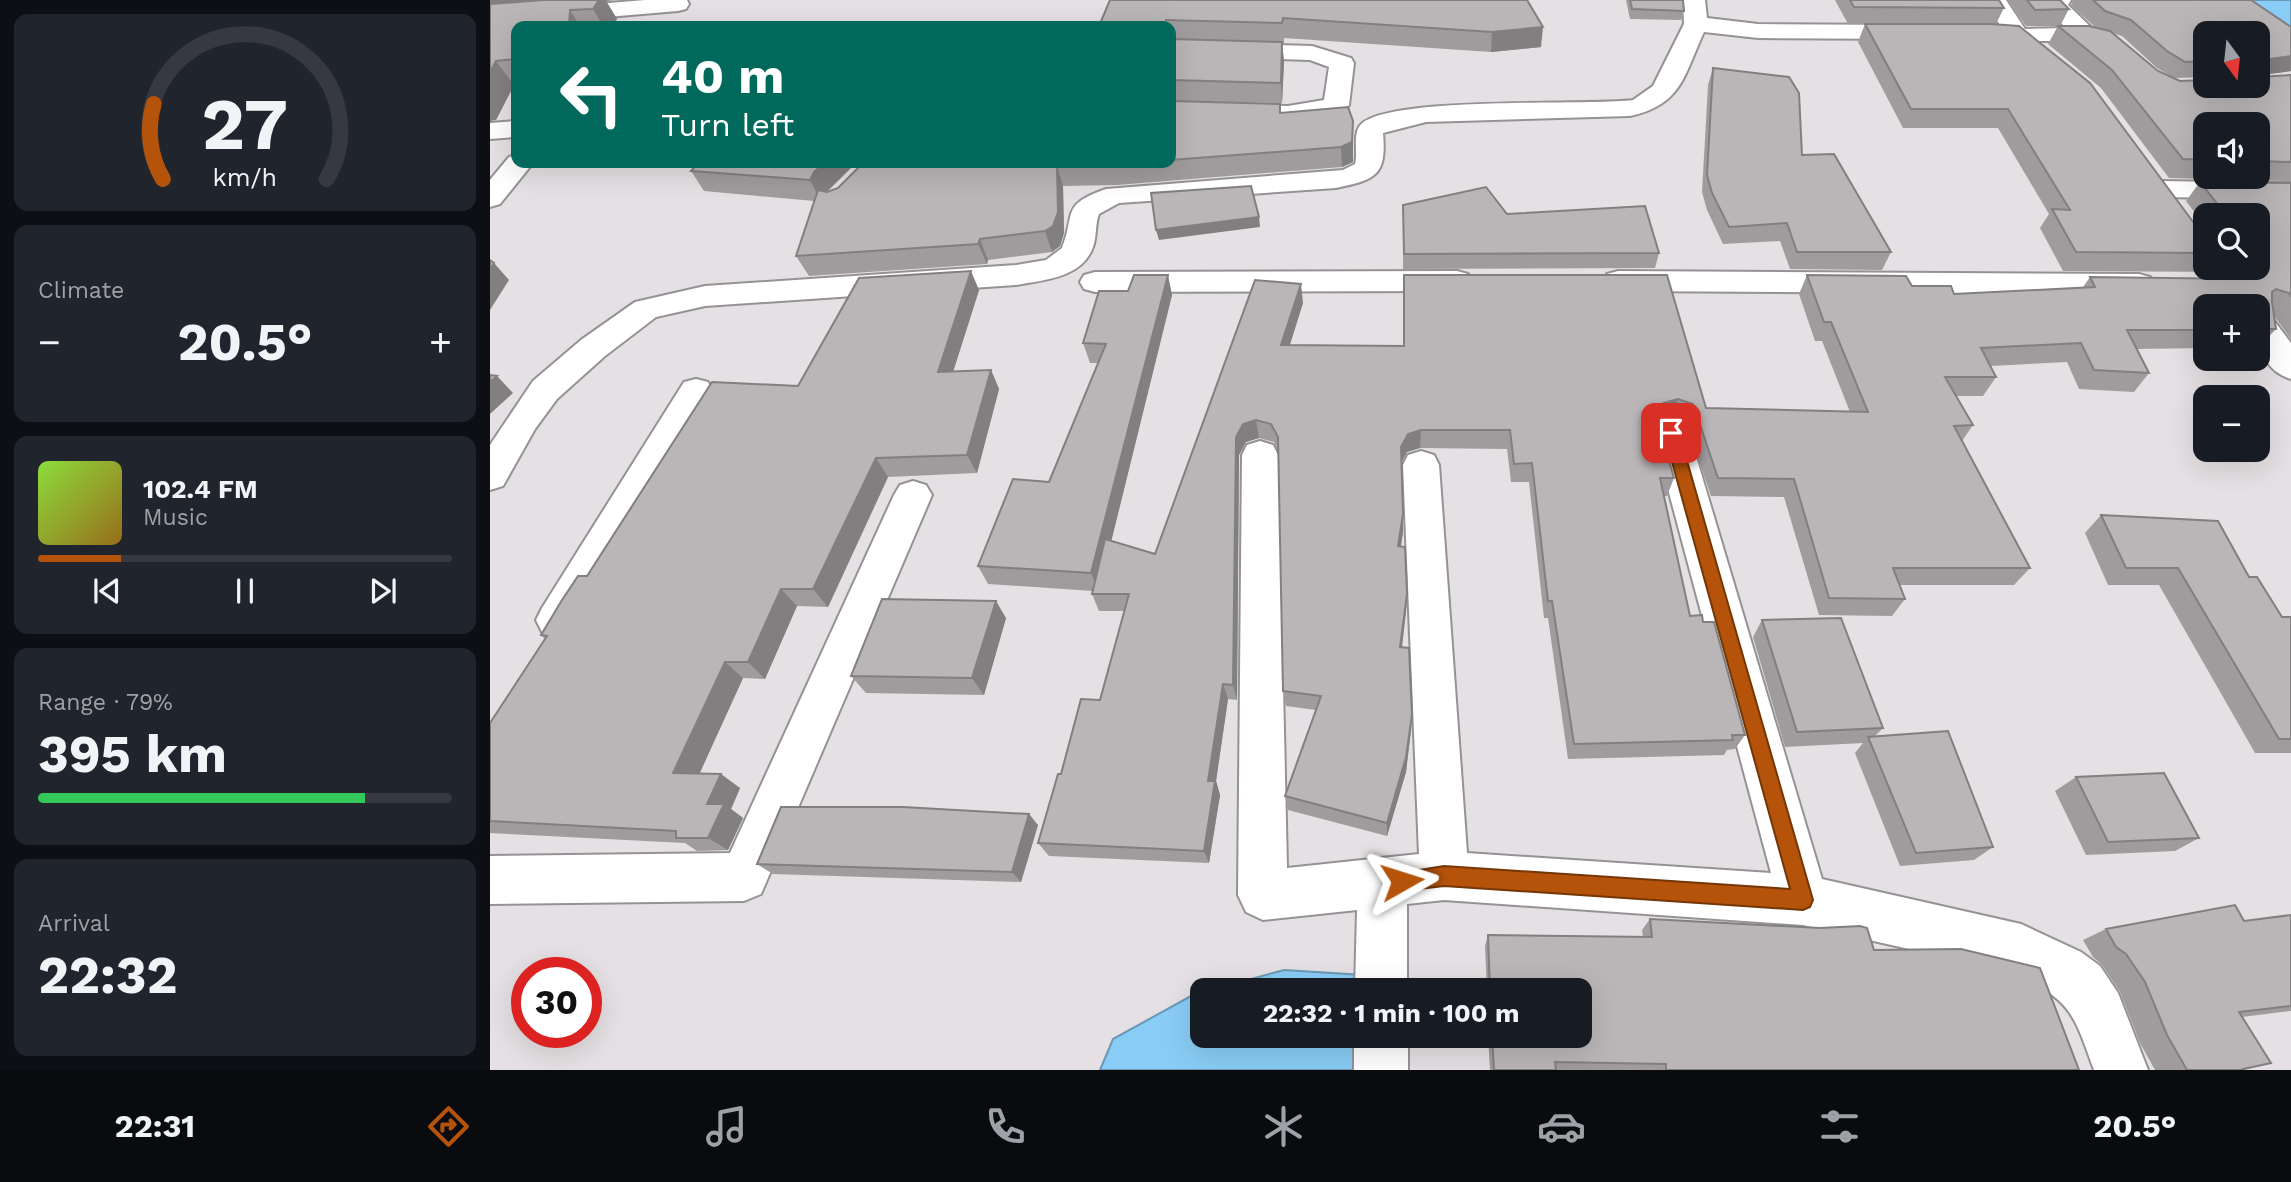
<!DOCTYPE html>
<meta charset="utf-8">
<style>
:root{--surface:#171b24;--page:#20242c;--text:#f1f3f6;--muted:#9ea1a6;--line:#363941;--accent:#b45309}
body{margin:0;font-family:"Work Sans",sans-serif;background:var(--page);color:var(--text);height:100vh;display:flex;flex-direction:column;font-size:26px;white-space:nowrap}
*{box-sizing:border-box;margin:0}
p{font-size:23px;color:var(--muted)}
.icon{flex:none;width:38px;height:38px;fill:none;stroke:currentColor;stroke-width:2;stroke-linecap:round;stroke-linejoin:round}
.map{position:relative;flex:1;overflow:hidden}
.panel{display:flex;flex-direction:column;gap:14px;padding:14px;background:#0d0f14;width:490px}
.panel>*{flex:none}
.banner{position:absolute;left:21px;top:21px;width:665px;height:147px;border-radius:14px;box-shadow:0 7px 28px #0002;background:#00695c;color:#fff;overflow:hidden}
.needle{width:46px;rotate:165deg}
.fabs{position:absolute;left:1703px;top:21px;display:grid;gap:14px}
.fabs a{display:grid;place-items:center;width:77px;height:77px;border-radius:14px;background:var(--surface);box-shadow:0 7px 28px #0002;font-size:35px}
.speed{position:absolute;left:21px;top:957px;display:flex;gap:14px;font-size:35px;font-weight:700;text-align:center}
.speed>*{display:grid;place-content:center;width:91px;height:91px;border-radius:50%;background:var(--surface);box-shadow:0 7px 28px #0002;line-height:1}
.speed .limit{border:10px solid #d22;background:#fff;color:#111}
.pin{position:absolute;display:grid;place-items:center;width:60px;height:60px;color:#fff;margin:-30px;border-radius:14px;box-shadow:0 4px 10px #0006}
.me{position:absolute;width:77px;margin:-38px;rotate:84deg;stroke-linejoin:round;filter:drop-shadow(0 0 5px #0008)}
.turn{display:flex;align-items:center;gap:24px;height:147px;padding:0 35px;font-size:32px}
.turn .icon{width:91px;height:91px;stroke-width:2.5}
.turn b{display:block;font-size:49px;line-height:60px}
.big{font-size:52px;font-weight:700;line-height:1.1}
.panel .widget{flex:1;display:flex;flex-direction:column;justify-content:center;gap:10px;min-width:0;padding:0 24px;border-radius:14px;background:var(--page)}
.panel .dial{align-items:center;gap:0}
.dial svg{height:182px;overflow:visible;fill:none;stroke:var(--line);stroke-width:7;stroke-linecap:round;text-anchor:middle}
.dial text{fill:var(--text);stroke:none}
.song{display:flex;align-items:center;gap:21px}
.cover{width:84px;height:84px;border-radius:10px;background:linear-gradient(135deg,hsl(90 70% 55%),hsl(40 70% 35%))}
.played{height:7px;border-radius:4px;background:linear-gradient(90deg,var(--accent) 20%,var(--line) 20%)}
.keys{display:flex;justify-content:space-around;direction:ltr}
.heat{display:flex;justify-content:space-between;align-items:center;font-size:38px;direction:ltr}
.charge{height:10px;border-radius:5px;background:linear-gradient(90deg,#34c759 79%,var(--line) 0)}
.trip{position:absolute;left:700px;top:978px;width:402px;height:70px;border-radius:14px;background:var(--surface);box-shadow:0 7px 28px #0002;font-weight:700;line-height:70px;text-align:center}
.tabs{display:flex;height:112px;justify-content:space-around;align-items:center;background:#090b0e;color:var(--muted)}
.tabs .icon{width:49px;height:49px}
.tabs .on{color:var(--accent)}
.tabs b{font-size:32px;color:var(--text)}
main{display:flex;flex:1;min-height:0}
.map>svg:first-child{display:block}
.water{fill:#89ccf5;stroke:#6a99b6;stroke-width:2}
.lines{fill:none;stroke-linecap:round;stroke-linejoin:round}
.minor-casing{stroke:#959295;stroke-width:4}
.minor{fill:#fff;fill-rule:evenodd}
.wall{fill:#a09c9d;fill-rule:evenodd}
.shaded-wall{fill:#827f80}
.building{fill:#bab5b7;stroke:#827f80;stroke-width:2}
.route{fill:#b45309;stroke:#753606;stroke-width:2}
</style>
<main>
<section class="panel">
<div class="widget dial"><svg viewBox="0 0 100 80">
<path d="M14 69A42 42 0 1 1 86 69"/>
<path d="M14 69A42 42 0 0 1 10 36" stroke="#b45309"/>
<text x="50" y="56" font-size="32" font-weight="700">27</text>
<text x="50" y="72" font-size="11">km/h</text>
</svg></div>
<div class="widget"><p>Climate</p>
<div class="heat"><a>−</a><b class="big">20.5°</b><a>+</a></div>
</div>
<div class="widget">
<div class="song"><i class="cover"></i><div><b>102.4 FM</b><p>Music</p></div></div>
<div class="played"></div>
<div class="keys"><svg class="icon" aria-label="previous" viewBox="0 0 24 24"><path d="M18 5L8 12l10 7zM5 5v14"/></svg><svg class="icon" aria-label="pause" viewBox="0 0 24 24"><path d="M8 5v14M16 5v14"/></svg><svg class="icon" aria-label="next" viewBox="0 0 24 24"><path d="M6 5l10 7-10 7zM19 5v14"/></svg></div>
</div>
<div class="widget"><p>Range · 79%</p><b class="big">395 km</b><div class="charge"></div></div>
<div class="widget"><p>Arrival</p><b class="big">22:32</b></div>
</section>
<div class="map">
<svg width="1801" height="1070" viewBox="0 0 1801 1070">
<rect width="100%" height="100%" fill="#e4e0e3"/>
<path class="water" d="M 1760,0 L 1801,0 L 1801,31 Z
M 794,970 L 873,975 L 873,990 L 721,990 Z
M 712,993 L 712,1036 L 874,1036 L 870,1070 L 610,1070 L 623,1039 L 701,996 Z"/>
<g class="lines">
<g class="minor-casing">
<path id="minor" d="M 155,0 L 197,0 L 199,4 L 196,9 L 188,11 L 0,27 L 0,13 Z
M 1193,0 L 1215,0 L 1217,18 L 1268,24 L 1425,25 L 1433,27 L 1437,32 L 1433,37 L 1425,39 L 1268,38 L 1214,32 C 1194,75 1192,105 1140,116 L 936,122 L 893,133 C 897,176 885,180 846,188 L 629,203 L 609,214 C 605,224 607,236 603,247 C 592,278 554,280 526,285 L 215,306 L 166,317 L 115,356 L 67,399 L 45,429 L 13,486 L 0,490 L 0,445 L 43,381 L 91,340 L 145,302 L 215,286 L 526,265 L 556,260 L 572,248 C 586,213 570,205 616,189 L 853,170 L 865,164 C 868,153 863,136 869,127 C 888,95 1099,106 1143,100 L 1163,86 L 1194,24 Z
M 1494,0 L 1516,0 L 1535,29 L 1576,28 L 1553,4 L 1555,0 L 1581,0 L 1578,5 L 1608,34 L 1604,39 L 1596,41 L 1520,41 Z
M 681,42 L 822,46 L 861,58 L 864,63 L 859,105 L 855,110 L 798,122 L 681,119 L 681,103 L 798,106 L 834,100 L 839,67 L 820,60 L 681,56 Z
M 26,121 L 26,137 L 0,139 L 0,123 Z
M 26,155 L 26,163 L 43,163 L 10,204 L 0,207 L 0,180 L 19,157 Z
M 1669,181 L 1801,183 L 1801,199 L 1669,197 L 1659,195 L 1655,189 L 1659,183 Z
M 1715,263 L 1715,268 L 1743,268 L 1772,306 L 1768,311 L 1779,314 L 1801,343 L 1801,379 C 1767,369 1768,335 1768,306 L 1740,306 L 1712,268 Z
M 967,271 L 978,274 L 982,281 L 978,288 L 967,291 L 605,292 L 594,289 L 590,282 L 594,275 L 605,272 Z
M 1128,271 L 1649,274 L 1660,277 L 1665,284 L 1660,291 L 1649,294 L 1128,291 L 1117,288 L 1113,281 L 1117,274 Z
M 206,379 L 218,382 L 223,391 L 82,632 L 67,637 L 52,632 L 46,620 L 52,608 L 194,382 Z
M 1181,420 L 1194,424 L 1199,433 L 1332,879 L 1531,924 L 1591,952 L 1610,966 L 1628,993 L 1658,1070 L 1604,1070 C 1583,1012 1582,1002 1525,973 L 1313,925 L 954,900 L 917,904 L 917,990 L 865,990 L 867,910 L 773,920 L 756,912 L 748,895 L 752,455 L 757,445 L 770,441 L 783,445 L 788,455 L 797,868 L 929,854 L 913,465 L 918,455 L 931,451 L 944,455 L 949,465 L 977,853 L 1281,873 L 1163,433 L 1168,424 Z
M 423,481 L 436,485 L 442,495 L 271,894 L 254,901 L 0,904 L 0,856 L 240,853 L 404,495 L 410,485 Z
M 864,1036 L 918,1036 L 918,1070 L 864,1070 Z"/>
</g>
<use href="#minor" class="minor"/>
</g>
<path class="wall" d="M 0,0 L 116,1 L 127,19 L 122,26 L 26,26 L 26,85 L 24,85 L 6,120 Z
M 620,0 L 1037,0 L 1051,47 L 1001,52 L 794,38 L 794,43 L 792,43 L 794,62 L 792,103 L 681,101 L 863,121 L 863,162 L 852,167 L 627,185 L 573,186 L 574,233 L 570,246 L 562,252 L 498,260 L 497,264 L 319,276 L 306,256 L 324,201 L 214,191 L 201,171 L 366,163 L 337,192 L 348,188 L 373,163 L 681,163 L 681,26 L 609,26 Z
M 1136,0 L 1193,0 L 1194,11 L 1191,20 L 1140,19 Z
M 1345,0 L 1509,0 L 1514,8 L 1506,24 L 1715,238 L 1715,268 L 1768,268 L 1768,215 L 1715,215 L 1715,226 L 1696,201 L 1710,182 L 1801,183 L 1801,339 L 1785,317 L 1786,329 L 1768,348 L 1768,306 L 1715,306 L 1715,348 L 1647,349 L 1659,373 L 1644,392 L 1589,389 L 1577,362 L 1500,366 L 1506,377 L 1493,396 L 1466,396 L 1483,425 L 1472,441 L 1540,568 L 1524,585 L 1410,585 L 1415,599 L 1402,616 L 1329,615 L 1294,497 L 1221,496 L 1196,423 L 1182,417 L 1168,421 L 1184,478 L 1177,496 L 1174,496 L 1200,616 L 1213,622 L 1255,735 L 1245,749 L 1237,750 L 1234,755 L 1078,759 L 1058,618 L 1054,618 L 1039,482 L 1021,482 L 1017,449 L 930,448 L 917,452 L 911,463 L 913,514 L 913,532 L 911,546 L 917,594 L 916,611 L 912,647 L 921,730 L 916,772 L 897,836 L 798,810 L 795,796 L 826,710 L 796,706 L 793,691 L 788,451 L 784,442 L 769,438 L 756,442 L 749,455 L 747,700 L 738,699 L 726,781 L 730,795 L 719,863 L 559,856 L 548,843 L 571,774 L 610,700 L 635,611 L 609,611 L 602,594 L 603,591 L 498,584 L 488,566 L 559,482 L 608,363 L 600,363 L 593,343 L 682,295 L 621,541 L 665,554 L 813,303 L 799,345 L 914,346 L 914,275 L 1216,408 L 1360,412 L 1332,341 L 1325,341 L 1309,294 L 1317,275 L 1422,286 L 1464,294 L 1593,287 L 1600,277 L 1754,279 L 1753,276 L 1740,272 L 1573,271 L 1550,228 L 1559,214 L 1508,128 L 1413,128 L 1368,42 L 1375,24 L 1426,24 L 1358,24 Z
M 1518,0 L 1570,0 L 1579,9 L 1570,26 L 1536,26 Z
M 1583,0 L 1761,0 L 1801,27 L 1801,71 L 1772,75 L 1770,77 L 1801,75 L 1801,181 L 1679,178 L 1611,88 L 1558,44 L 1568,26 L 1612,29 L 1605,27 L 1581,5 ZM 1622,33 L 1632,36 L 1667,68 L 1682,77 L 1668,71 ZM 1715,33 L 1768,33 L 1768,86 L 1690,81 L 1684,78 L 1715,77 ZM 1715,124 L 1768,124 L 1768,177 L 1715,177 Z
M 1223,68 L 1312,155 L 1401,252 L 1392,270 L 1300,269 L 1290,241 L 1233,244 L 1217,210 L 1212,192 L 1218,85 Z
M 913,205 L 1169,253 L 1165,268 L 913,269 Z
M 489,290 L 463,372 L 501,370 L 509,389 L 487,473 L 398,477 L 338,607 L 307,606 L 275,679 L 253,678 L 209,774 L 250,788 L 241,809 L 253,818 L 238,850 L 207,851 L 195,843 L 0,833 L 0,723 L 55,639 L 51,635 L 97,576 L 308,386 Z
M 1611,515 L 1759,577 L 1792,617 L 1801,617 L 1801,753 L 1765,753 L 1669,585 L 1618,585 L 1595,533 Z
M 516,618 L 494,695 L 376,693 L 361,676 Z
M 1272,620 L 1393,728 L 1384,737 L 1503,847 L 1484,860 L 1410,866 L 1365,753 L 1373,743 L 1295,747 L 1263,637 Z
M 1586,777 L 1709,838 L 1685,851 L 1596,855 L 1565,791 Z
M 548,825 L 531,882 L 283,874 L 267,864 Z
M 1801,915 L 1801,1011 L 1752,1017 L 1781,1063 L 1754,1070 L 1665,1070 L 1650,1043 L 1630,992 L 1612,965 L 1603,957 L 1593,940 L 1616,929 L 1754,921 Z
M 1160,919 L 1384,950 L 1589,1070 L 1000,1070 L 998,1036 L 1090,1036 L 1090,990 L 997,990 L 995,946 L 998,935 L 1153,937 L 1152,930 Z"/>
<path class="shaded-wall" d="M 0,0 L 125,0 L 116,1 L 127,19 L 122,26 L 113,26 L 103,9 L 0,11 Z
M 80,10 L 90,26 L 79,26 Z
M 1053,27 L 1051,47 L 1001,52 L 1002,32 Z
M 792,42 L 794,62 L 792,103 L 791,83 Z
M 1801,56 L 1801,71 L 1772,75 L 1777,67 L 1780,59 Z
M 6,61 L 24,85 L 6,120 L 0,121 L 0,72 Z
M 863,121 L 863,162 L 852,167 L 851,147 Z
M 334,163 L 366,163 L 335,193 L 331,201 L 320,180 L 324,172 Z
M 567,166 L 573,186 L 574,233 L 570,246 L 562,252 L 555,231 Z
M 769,217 L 770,227 L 669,240 L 666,230 Z
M 490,239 L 498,260 L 497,264 L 488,244 Z
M 4,263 L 19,280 L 0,310 L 0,269 Z
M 481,271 L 489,290 L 457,391 L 448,372 Z
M 678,275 L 682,295 L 609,591 L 601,573 Z
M 811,284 L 813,303 L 794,364 L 791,345 Z
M 501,370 L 509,389 L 487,473 L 477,455 Z
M 7,376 L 23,393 L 0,414 L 0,382 Z
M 1188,399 L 1182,417 L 1167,421 L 1166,415 L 1173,403 Z
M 766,420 L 769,438 L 756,442 L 749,455 L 747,700 L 743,685 L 746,437 L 753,424 Z
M 931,430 L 930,448 L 917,452 L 910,465 L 911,447 L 918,434 Z
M 386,458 L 398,477 L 338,607 L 323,589 Z
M 913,514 L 913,532 L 908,564 L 908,546 Z
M 291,589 L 307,606 L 275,679 L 258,662 Z
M 917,594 L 916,611 L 910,663 L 910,647 Z
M 506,601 L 516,618 L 494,695 L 482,678 Z
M 235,662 L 253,678 L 203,788 L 183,773 Z
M 733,684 L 738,699 L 726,781 L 730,795 L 719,863 L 714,851 L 718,781 Z
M 922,715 L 921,730 L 916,772 L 897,836 L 897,823 Z
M 231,774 L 250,788 L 241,809 L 253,818 L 238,850 L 218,838 L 217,804 Z
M 539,814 L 548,825 L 531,882 L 522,872 Z"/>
<path class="building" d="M 54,0 L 109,0 L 103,9 L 80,10 L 79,26 L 26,26 L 26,59 L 6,61 L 0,72 L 0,4 Z
M 620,0 L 1037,0 L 1053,27 L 1002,32 L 793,18 L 792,23 L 676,20 L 675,26 L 609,26 Z
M 1140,0 L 1193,0 L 1194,11 L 1142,9 Z
M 1360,0 L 1509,0 L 1514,8 L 1364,7 Z
M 1537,0 L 1570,0 L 1579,9 L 1545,10 Z
M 1603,0 L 1761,0 L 1801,27 L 1801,56 L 1780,59 L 1777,67 L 1768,67 L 1768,33 L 1715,33 L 1715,61 L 1695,62 L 1677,51 L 1641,20 L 1615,11 Z
M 1375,24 L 1501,24 L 1529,26 L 1600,83 L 1715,238 L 1715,253 L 1586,252 L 1562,209 L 1580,210 L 1518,109 L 1421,109 Z
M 1568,26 L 1599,26 L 1620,31 L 1668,71 L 1690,81 L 1715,80 L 1715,86 L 1768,86 L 1768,77 L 1801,75 L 1801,162 L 1768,161 L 1768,124 L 1715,124 L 1715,160 L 1693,159 L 1622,70 Z
M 681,39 L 792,42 L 791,83 L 681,80 Z
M 1223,68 L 1299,77 L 1309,93 L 1312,155 L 1344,154 L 1401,252 L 1307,252 L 1297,223 L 1239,227 L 1222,193 L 1217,175 Z
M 681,101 L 790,104 L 790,113 L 858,107 L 863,121 L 862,142 L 851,147 L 681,160 Z
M 208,163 L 334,163 L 324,172 L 320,180 L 201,171 Z
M 373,163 L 648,163 L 622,165 L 567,166 L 568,212 L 563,226 L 555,231 L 490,239 L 488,244 L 306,256 L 328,190 L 337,192 L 348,188 Z
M 1710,182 L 1801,183 L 1801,297 L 1799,293 L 1786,289 L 1782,292 L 1782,302 L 1786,329 L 1768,329 L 1768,306 L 1715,306 L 1715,330 L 1637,330 L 1659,373 L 1604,370 L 1591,343 L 1491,348 L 1506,377 L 1455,377 L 1483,425 L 1464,426 L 1540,568 L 1403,568 L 1415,599 L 1339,598 L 1304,479 L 1228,478 L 1203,404 L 1188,399 L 1173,403 L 1166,415 L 1184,478 L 1170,478 L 1200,616 L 1212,615 L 1213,622 L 1224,622 L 1255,735 L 1242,735 L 1243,740 L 1084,744 L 1062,601 L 1058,601 L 1042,463 L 1024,464 L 1020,430 L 931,430 L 918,434 L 911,447 L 913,514 L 908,546 L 915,547 L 917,594 L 910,647 L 919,648 L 922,715 L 916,757 L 897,823 L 795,796 L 831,696 L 793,691 L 788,437 L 781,424 L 766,420 L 753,424 L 746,437 L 743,685 L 733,684 L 718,781 L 725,781 L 714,851 L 548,843 L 568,774 L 571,774 L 591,699 L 610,700 L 639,594 L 602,594 L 615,539 L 665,554 L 765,280 L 811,284 L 791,345 L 914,346 L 914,275 L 1177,275 L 1216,408 L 1378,412 L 1341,322 L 1334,322 L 1317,275 L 1416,276 L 1422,286 L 1461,286 L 1464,294 L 1605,287 L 1600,277 L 1756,279 L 1768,276 L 1775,268 L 1769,257 L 1768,257 L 1768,215 L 1733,215 L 1733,211 Z
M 761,186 L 769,217 L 666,230 L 661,193 Z
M 996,187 L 1017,214 L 1155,206 L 1169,253 L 914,254 L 913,205 Z
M 0,260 L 4,263 L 0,269 Z
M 481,271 L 448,372 L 501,370 L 477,455 L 386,458 L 323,589 L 291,589 L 258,662 L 235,662 L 183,773 L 231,774 L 217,804 L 234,804 L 218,838 L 186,838 L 186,831 L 0,821 L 0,723 L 57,636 L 51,635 L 72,600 L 88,576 L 97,576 L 222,382 L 308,386 L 369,278 Z
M 644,275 L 678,275 L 601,573 L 488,566 L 523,479 L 559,482 L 616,344 L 593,343 L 609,291 L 638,291 Z
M 0,375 L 7,376 L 0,382 Z
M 1611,515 L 1728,521 L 1759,577 L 1767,577 L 1792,617 L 1801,617 L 1801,739 L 1789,739 L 1688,568 L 1636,568 Z
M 392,599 L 506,601 L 482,678 L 361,676 Z
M 1351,618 L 1393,728 L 1307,732 L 1272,620 Z
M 1458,731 L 1503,847 L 1426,853 L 1378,737 Z
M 1674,773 L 1709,838 L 1618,842 L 1586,777 Z
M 291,807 L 413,807 L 539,814 L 522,872 L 267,864 Z
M 1745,905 L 1754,921 L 1801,915 L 1801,1006 L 1749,1012 L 1781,1063 L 1753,1069 L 1754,1070 L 1697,1070 L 1677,1035 L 1655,982 L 1636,954 L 1626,947 L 1616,929 Z
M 1160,919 L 1330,928 L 1370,926 L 1377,928 L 1384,950 L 1471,949 L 1550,968 L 1589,1070 L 1176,1070 L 1176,1064 L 1065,1062 L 1066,1070 L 1004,1070 L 1002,1036 L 1090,1036 L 1090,990 L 1000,990 L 998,935 L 1162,937 Z"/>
<path class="route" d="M 1181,428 L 1189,433 L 1323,900 L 1320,907 L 1313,910 L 954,886 L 912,891 L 905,888 L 902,881 L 905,874 L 954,866 L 1300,889 L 1174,433 Z"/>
</svg>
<div class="fabs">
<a><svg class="needle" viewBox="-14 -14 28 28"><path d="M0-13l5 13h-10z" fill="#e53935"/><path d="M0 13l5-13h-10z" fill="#9ea1a6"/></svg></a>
<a><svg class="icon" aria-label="sound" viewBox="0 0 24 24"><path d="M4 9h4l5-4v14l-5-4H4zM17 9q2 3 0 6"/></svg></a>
<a><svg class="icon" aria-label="search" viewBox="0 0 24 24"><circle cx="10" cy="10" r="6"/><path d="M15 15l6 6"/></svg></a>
<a>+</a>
<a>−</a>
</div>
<div class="speed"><div class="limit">30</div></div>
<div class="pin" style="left:1181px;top:433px;background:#d93025"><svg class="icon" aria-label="arrive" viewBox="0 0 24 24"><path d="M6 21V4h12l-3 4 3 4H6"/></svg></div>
<svg class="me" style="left:912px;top:881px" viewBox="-20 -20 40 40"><path d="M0-17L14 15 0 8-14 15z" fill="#b45309" stroke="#fff" stroke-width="4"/></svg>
<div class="trip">22:32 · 1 min · 100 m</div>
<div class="banner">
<div class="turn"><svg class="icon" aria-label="left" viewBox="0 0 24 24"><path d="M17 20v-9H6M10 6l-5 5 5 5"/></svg><div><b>40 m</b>Turn left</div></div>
</div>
</div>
</main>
<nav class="tabs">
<b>22:31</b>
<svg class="icon on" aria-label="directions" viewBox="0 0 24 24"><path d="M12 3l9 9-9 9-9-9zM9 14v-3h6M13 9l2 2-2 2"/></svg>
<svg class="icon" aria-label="music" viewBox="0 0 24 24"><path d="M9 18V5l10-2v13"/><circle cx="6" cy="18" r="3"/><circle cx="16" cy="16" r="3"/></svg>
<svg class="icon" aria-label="phone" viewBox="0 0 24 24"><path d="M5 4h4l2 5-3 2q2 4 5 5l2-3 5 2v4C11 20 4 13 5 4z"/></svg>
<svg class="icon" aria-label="climate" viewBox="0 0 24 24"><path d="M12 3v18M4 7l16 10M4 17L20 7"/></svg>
<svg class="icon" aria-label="car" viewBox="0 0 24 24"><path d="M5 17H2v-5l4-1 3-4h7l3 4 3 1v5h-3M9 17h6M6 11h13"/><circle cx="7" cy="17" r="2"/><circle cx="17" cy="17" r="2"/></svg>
<svg class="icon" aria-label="filters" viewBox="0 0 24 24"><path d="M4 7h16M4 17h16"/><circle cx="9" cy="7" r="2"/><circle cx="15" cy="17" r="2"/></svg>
<b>20.5°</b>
</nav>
